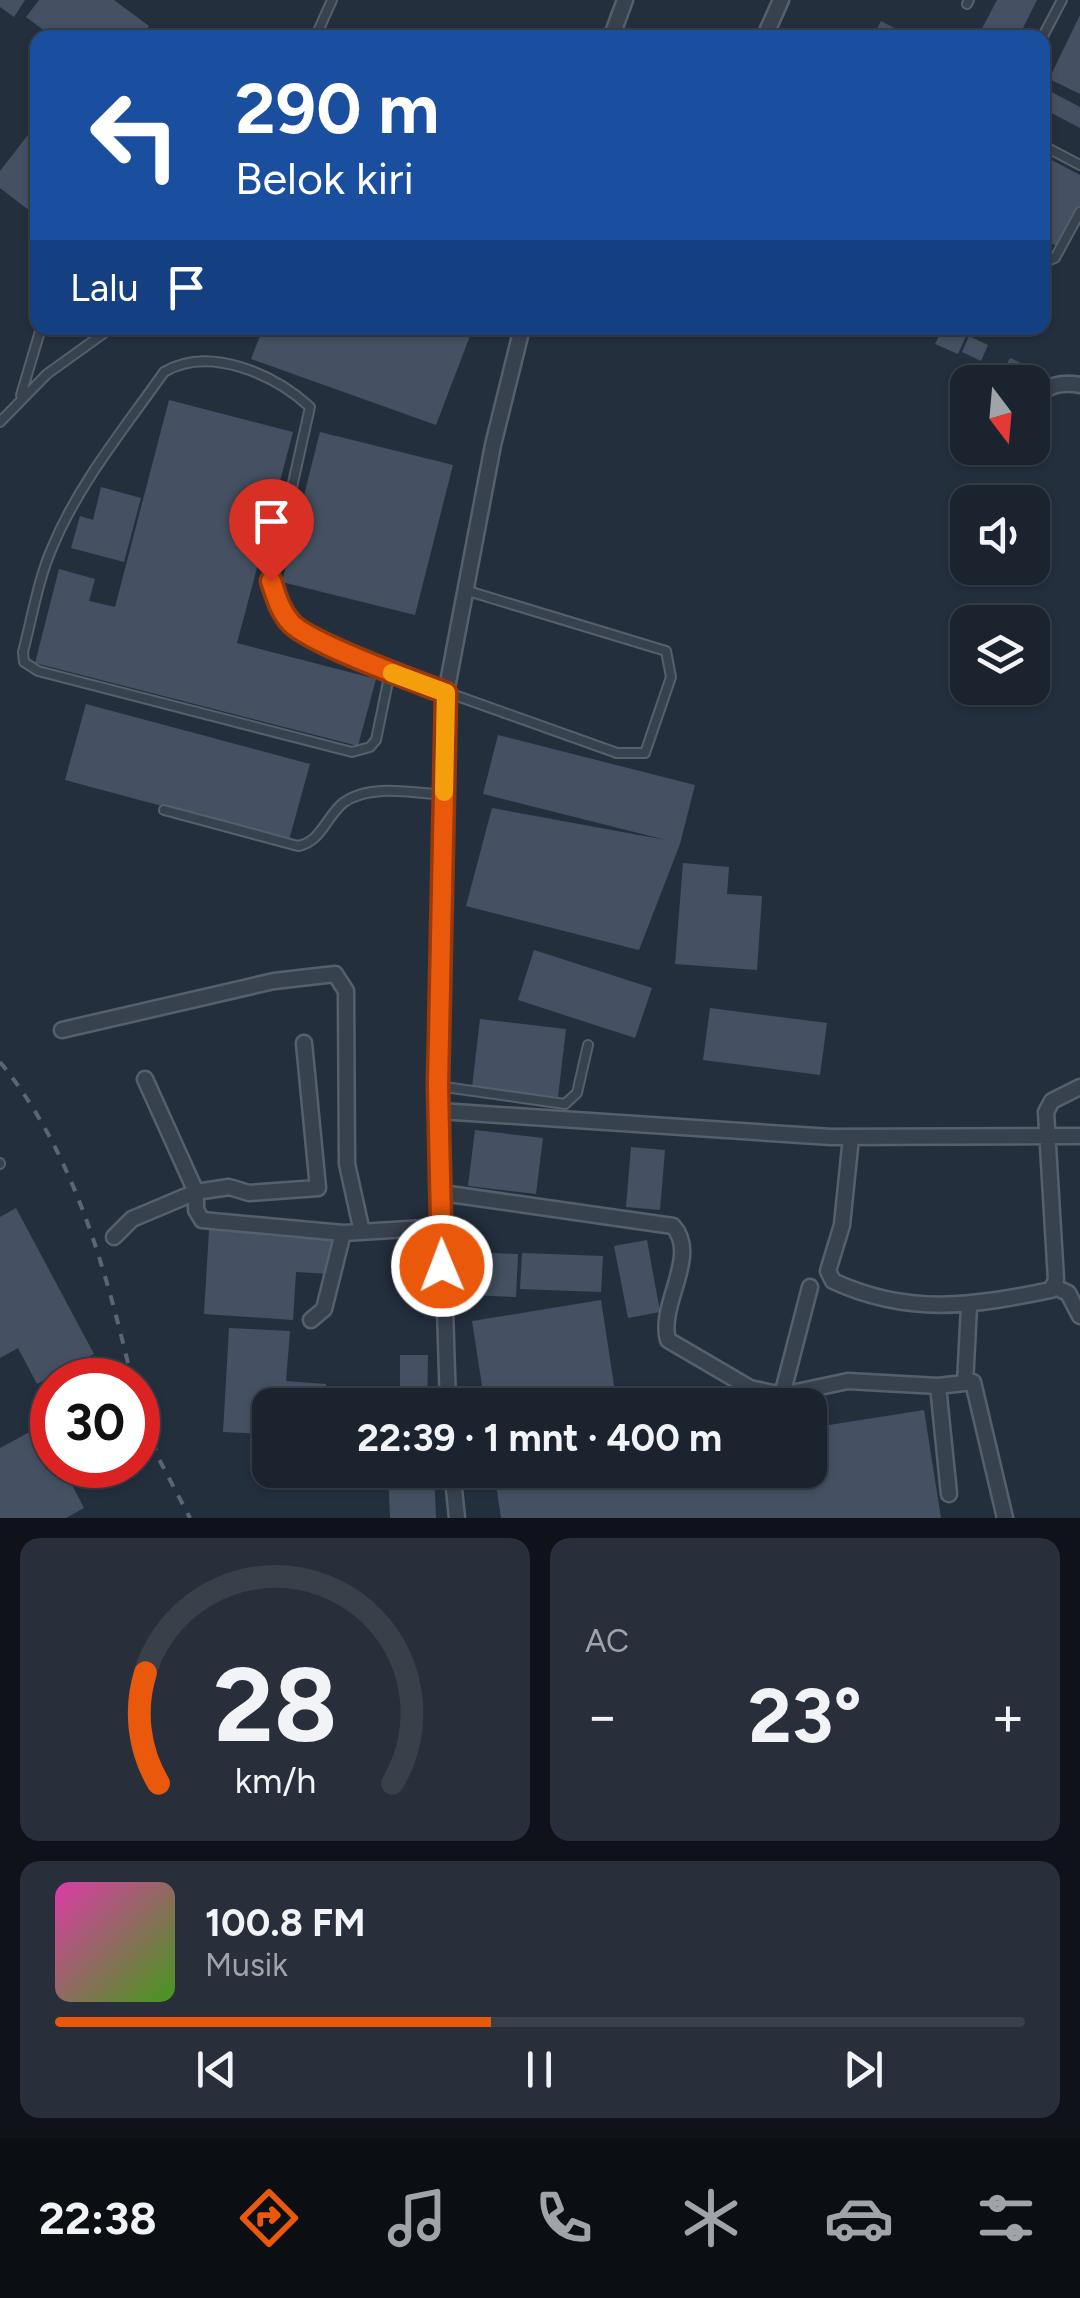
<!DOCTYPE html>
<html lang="id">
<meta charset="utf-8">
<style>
:root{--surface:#1b232e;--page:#282f3a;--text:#f1f3f6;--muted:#a0a4aa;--line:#39404a;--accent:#ea580c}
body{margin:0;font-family:Figtree,sans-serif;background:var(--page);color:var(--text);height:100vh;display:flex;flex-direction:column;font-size:38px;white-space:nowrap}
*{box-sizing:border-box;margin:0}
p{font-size:32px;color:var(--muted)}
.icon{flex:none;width:55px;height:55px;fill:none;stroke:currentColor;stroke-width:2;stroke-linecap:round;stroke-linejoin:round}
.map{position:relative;height:1518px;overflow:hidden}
.details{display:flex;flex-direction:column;gap:20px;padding:20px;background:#0f1319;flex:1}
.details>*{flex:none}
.top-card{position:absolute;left:30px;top:30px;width:1020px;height:305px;border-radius:20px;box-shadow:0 2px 8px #0004,0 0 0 2px var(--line);background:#1a4fa0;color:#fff;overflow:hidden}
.needle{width:65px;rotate:164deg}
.tools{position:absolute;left:950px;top:365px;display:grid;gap:20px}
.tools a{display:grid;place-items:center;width:100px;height:100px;border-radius:20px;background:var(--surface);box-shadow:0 2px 8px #0004,0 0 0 2px var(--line);font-size:50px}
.speed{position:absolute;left:30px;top:1358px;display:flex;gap:20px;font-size:50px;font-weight:700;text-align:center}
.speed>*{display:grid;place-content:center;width:130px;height:130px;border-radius:50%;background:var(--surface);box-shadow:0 2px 8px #0004,0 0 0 2px var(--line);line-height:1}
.speed .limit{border:15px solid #d22;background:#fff;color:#111}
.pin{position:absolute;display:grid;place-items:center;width:85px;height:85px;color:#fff;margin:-102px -42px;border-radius:50% 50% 50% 0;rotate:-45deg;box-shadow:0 0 10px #0007}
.pin .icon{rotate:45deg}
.me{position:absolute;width:110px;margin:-55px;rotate:359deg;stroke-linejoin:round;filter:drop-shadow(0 0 8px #0008)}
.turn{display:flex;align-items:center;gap:35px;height:210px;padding:0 40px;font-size:45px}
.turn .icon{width:130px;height:130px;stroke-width:2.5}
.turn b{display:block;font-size:70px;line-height:85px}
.then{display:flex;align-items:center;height:95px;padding:0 40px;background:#0003;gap:20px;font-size:38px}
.big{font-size:75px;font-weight:700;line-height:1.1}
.details .card{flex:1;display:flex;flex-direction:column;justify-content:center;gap:15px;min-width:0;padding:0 35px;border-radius:20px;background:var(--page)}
.details .dial{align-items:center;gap:0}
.dial svg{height:260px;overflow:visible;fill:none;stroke:var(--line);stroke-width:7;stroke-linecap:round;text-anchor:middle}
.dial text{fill:var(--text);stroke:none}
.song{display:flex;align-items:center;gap:30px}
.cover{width:120px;height:120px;border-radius:15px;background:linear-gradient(135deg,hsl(320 70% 55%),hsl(100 70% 35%))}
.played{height:10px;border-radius:5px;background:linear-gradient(90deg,var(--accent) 45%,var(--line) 45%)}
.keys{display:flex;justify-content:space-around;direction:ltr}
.heat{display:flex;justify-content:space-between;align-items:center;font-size:55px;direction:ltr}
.details .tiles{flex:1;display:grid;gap:20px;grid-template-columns:1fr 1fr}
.card:last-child{grid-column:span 2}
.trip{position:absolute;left:252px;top:1388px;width:575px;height:100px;border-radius:20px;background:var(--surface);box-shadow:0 2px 8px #0004,0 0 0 2px var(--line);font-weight:700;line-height:100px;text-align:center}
.tabs{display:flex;height:160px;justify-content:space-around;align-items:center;background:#0b0e12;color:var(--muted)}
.tabs .icon{width:70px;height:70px}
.tabs .current{color:var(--accent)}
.tabs b{font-size:45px;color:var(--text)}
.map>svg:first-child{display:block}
.building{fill:#455162}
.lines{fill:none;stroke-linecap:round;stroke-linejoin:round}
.lane-casing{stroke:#565f6c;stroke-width:12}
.street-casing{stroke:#565f6c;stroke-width:19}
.lane{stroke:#38414e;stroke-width:8}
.street{stroke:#38414e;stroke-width:14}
.rail{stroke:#5a6575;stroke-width:4;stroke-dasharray:10 10;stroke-linecap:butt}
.route-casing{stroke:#983908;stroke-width:25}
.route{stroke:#ea580c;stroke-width:18}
.slow{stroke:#f59e0b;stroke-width:18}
</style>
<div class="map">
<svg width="1080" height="1518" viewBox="0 0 1080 1518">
<rect width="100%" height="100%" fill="#242f3e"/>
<path class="building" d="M 0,0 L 25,0 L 14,17 L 0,7 Z
M 39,0 L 114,0 L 149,26 L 141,38 L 54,38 L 26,17 Z
M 997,0 L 1037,0 L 1018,38 L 977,38 Z
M 1080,15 L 1080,94 L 1049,79 Z
M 881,21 L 913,38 L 872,38 Z
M 1042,87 L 1080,107 L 1080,128 L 1042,108 Z
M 38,122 L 38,202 L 30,211 L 0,188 L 0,171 Z
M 1042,155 L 1080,175 L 1080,207 L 1058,247 L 1042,238 Z
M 263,328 L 473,328 L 436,425 L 251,359 Z
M 943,328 L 967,334 L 958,354 L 935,344 Z
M 969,336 L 988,345 L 981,361 L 962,352 Z
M 1010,358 L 1030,367 L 1025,378 L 1004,369 Z
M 169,400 L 293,432 L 237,643 L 376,679 L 358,746 L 35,663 L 59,569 L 95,579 L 89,601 L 115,607 Z
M 320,432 L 453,465 L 415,615 L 282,582 Z
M 101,487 L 141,498 L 124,562 L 71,548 L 80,516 L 93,520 Z
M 86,704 L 310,764 L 289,840 L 65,780 Z
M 498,735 L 695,785 L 680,844 L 639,950 L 466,906 L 492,808 L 666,840 L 483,794 Z
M 683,863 L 729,867 L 727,894 L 762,896 L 757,970 L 675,964 Z
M 534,950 L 652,988 L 635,1038 L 518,1000 Z
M 710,1008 L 827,1023 L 820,1075 L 703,1060 Z
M 480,1019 L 566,1029 L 558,1097 L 472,1087 Z
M 475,1130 L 543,1138 L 536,1194 L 468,1186 Z
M 631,1147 L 665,1150 L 660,1210 L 626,1207 Z
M 16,1208 L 94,1354 L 37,1384 L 18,1348 L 0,1358 L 0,1217 Z
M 209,1230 L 332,1238 L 330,1274 L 296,1272 L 293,1320 L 204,1314 Z
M 647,1240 L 660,1312 L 628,1318 L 614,1246 Z
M 469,1252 L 518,1254 L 516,1297 L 467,1295 Z
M 522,1253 L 603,1256 L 601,1292 L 520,1289 Z
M 601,1300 L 617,1405 L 485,1405 L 472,1321 Z
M 229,1328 L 290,1331 L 286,1381 L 326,1384 L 324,1405 L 270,1405 L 270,1434 L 223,1432 Z
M 400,1355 L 428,1355 L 427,1405 L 400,1405 Z
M 924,1410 L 941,1518 L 501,1518 L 495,1478 L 547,1470 L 810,1470 L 810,1428 Z
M 52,1420 L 52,1465 L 89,1465 L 92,1471 L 71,1483 L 84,1508 L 66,1518 L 0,1518 L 0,1448 Z
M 388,1470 L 434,1470 L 436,1518 L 390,1518 Z"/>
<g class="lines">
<g class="lane-casing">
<path id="lane" d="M 967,4 L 969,0
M 315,38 L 332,0
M 1042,38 L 1062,0
M 1042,145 L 1080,165
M 1042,263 L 1055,258 L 1080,212
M 21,395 L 41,328
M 0,422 L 47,374 L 111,328
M 390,672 L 376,740 L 370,747 L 352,752 L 38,671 L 24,662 L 23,652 C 32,618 38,580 52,548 C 79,483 124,429 164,372 C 209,345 274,374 310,407 L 271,581 L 280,607 L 293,625 L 390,672 L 617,753 L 645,753 L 671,677 L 666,651 L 468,591
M 164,810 L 298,846 C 321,842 326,817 343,803 C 369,783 414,793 444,795
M 438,1086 L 565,1104 L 577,1093 L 588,1045
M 0,1164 L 0,1163
M 720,1405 L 723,1404"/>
</g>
<g class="street-casing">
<path id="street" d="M 611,38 L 625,0
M 764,38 L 781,0
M 1032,398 C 1048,386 1061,381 1080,385
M 62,1030 L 274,981 L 335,974 L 346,991 L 347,1164 L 362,1232
M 145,1079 L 196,1192 L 196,1210 L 202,1220 L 343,1233 L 441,1227
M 440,1111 L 831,1137 L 1080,1136
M 851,1137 L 842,1225 L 828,1271 L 833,1281 C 908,1316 973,1306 1051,1290 L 1056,1280 L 1046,1112 L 1052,1101 L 1080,1087
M 442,1193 L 673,1226 C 700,1256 658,1304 668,1340 L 750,1388 L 782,1395 L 848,1381 L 938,1386 L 973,1382 L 1005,1518
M 114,1237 L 132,1219 L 196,1192 L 229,1187 L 249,1193 L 318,1188 L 304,1043
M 1055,1287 L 1068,1293 L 1080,1316
M 311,1320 L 324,1309 L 343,1233
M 965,1383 L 969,1307
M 938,1386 L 949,1494
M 782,1395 L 810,1287
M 448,1405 L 438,1086 L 446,693 L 493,445 L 522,328
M 452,1470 L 457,1518"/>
</g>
<use href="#lane" class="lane"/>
<use href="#street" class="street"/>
<path class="rail" d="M 0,1062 C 74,1152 106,1270 132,1380
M 138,1404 L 161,1463 L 190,1518"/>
</g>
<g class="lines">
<g class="route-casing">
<path id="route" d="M 271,581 C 276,596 280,611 291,623 C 311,644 415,681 446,693 L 438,1086 L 442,1266"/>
</g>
<use href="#route" class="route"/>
<path class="slow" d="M 392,673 L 446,693 L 444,792"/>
</g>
</svg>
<div class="tools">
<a><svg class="needle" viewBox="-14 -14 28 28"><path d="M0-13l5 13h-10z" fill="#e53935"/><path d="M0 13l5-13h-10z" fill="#a0a4aa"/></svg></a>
<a><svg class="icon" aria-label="sound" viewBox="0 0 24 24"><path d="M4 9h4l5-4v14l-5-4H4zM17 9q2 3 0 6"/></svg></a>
<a><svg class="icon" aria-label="layers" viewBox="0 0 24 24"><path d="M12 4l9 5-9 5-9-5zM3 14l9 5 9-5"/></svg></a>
</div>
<div class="speed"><div class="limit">30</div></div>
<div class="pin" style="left:271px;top:581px;background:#d93025"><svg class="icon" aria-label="arrive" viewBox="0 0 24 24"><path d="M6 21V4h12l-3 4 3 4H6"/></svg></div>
<svg class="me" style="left:442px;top:1266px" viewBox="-20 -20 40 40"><circle r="17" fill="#ea580c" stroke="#fff" stroke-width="3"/><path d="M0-11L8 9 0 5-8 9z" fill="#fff"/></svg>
<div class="trip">22:39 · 1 mnt · 400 m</div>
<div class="top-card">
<div class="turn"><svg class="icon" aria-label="left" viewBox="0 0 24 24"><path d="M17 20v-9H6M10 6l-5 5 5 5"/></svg><div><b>290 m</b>Belok kiri</div></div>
<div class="then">Lalu<svg class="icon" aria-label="arrive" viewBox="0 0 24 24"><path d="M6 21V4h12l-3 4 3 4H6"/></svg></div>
</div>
</div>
<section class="details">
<div class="tiles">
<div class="card dial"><svg viewBox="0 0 100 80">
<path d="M14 69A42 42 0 1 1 86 69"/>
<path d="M14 69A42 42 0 0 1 10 35" stroke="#ea580c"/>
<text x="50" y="56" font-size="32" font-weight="700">28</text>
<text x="50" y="72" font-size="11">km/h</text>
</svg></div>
<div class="card"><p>AC</p>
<div class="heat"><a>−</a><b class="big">23°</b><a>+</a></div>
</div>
<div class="card">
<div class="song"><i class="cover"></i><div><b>100.8 FM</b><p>Musik</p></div></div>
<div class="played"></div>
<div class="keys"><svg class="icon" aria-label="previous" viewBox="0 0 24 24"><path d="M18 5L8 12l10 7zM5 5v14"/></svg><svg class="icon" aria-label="pause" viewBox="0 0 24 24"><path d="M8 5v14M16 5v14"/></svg><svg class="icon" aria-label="next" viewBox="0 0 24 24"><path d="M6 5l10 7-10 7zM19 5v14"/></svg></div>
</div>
</div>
</section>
<nav class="tabs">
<b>22:38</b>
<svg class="icon current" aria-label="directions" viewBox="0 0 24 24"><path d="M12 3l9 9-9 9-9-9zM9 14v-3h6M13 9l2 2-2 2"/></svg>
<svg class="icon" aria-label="music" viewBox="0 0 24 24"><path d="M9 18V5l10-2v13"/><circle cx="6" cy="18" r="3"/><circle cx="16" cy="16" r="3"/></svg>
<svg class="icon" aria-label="phone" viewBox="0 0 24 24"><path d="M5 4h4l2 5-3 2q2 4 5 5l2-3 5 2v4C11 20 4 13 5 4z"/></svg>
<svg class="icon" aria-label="climate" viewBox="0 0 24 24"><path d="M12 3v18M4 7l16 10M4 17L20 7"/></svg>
<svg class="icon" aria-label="car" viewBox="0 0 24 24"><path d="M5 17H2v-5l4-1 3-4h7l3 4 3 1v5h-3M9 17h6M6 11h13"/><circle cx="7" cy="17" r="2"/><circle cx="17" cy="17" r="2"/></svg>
<svg class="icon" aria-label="filters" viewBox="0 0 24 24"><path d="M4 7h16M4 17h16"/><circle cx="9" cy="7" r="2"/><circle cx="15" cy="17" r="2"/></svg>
</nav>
